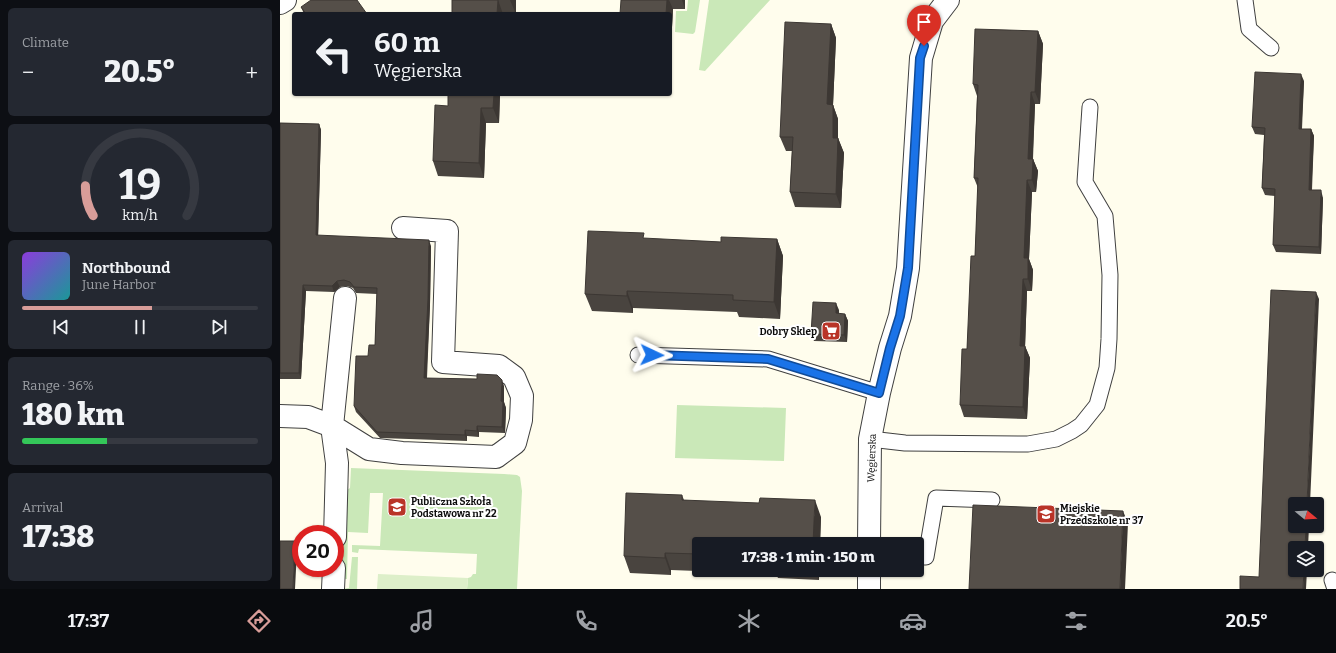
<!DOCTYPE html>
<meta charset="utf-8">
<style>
:root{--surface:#171b24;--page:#242831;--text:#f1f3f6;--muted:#9ea1a6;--line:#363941;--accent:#d89d99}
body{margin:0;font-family:Bitter,serif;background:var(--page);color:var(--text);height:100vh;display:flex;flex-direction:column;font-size:15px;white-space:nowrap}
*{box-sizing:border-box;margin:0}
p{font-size:13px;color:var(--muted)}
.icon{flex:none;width:22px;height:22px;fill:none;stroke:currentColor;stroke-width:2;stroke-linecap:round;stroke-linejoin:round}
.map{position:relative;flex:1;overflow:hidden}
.panel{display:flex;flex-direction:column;gap:8px;padding:8px;background:#0d0f14;width:280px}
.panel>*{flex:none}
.guide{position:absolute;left:12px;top:12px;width:380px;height:84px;border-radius:4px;box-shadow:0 1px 3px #0004;background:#171b24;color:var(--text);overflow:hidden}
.needle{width:26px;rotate:108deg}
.controls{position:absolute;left:1008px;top:497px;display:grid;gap:8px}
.controls a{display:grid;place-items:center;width:36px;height:36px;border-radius:4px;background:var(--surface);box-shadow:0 1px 3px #0004;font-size:20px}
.speed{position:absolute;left:12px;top:525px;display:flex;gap:8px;font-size:20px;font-weight:700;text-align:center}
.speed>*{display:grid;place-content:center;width:52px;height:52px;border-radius:50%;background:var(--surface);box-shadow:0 1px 3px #0004;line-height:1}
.speed .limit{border:6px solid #d22;background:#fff;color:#111}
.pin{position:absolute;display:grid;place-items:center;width:34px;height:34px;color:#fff;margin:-41px -17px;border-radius:50% 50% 50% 0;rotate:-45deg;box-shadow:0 0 4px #0007}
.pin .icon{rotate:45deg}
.me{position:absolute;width:44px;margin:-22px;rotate:92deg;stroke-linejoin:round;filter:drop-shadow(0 0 3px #0008)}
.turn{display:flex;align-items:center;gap:14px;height:84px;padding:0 16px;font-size:18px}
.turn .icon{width:52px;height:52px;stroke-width:2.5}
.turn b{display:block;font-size:28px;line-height:34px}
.big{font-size:30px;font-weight:800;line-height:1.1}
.panel .tile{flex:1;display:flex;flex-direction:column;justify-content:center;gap:6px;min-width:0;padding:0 14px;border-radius:6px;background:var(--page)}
.panel .dial{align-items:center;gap:0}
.dial svg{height:104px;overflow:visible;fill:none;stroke:var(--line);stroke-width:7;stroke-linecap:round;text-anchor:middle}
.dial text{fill:var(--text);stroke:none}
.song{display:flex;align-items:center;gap:12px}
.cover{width:48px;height:48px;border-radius:6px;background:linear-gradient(135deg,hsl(270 70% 55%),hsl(180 70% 35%))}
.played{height:4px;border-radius:2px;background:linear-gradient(90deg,var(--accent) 55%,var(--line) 55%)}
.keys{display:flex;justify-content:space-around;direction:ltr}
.heat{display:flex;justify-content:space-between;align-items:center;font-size:22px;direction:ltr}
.charge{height:6px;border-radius:3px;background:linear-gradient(90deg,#34c759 36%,var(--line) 0)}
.trip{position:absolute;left:412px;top:537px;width:232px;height:40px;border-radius:4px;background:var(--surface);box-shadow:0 1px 3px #0004;font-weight:800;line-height:40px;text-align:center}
.menu{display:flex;height:64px;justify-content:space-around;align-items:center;background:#090b0e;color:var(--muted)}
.menu .icon{width:28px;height:28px}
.menu .active{color:var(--accent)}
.menu b{font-size:18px;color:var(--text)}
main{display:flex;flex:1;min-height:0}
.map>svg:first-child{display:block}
.grass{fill:#cae8b8}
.pitch{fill:#ddefc9}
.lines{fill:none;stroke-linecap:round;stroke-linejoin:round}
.lane-casing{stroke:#404040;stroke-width:17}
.street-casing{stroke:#404040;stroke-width:24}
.lane{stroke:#fff;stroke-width:15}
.street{stroke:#fff;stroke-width:22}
.wall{fill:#49443f}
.shaded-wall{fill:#3c3733}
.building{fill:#554f49;stroke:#3c3733}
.route-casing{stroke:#114b97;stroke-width:10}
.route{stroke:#1a73e8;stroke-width:7}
.labels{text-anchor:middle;stroke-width:4;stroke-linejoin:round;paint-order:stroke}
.poi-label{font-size:10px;font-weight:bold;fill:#0d0d0d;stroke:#fff;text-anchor:start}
.street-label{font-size:10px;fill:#0d0d0d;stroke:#fff}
</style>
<main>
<section class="panel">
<div class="tile"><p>Climate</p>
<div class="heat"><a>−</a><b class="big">20.5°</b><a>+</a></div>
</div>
<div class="tile dial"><svg viewBox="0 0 100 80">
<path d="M14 69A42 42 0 1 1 86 69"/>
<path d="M14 69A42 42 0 0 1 8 46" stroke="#d89d99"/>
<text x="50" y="56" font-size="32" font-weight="700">19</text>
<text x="50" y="72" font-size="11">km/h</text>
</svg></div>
<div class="tile">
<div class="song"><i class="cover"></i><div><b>Northbound</b><p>June Harbor</p></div></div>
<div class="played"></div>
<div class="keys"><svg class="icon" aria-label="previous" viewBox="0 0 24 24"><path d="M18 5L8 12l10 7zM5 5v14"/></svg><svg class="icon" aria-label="pause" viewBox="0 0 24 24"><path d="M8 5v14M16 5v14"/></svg><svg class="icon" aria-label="next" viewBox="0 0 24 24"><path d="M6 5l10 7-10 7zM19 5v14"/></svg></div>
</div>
<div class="tile"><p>Range · 36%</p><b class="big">180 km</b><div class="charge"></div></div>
<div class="tile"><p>Arrival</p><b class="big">17:38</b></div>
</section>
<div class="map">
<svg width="1056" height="589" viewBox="0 0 1056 589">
<rect width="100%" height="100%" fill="#fffded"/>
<path class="grass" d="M 408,0 L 420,0 L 415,32 L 413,34 L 395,32 L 396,11 L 407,11 Z
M 429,0 L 490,0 L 425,71 L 419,70 Z
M 397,405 L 506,408 L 504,461 L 395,458 Z
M 71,468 L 224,474 L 237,475 L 240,477 L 242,491 L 237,589 L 187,589 L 188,578 L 191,577 L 193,574 L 196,574 L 197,554 L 79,549 L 78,553 L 72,552 L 72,545 L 100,546 L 103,493 L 90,493 L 88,533 L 68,532 L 67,579 L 61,579 L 64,492 L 70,488 Z
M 72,557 L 78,557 L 77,589 L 61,589 L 69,588 Z"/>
<path class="pitch" d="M 98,574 L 188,578 L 187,589 L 97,589 Z"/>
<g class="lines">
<g class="lane-casing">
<path id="lane" d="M 965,0 L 969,29 L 991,48
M 358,355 L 488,359 L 599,393
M 590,439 L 625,443 L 748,444 L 776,439 L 792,431 L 801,425 L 817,405 L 827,368 L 829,339 L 830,275 L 825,216 L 805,182 L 810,107
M 637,557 L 646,557 L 656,498 L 712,500
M 1052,580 L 1055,589"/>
</g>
<g class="street-casing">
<path id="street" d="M 0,3 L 5,0
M 0,416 L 28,417 L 52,426 L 89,449 L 122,453 L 216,457 L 235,443 L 241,420 L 242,396 L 234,377 L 219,366 L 163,362 L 167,231 L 123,228
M 55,537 L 57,463 L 52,426 L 65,298
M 589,544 L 590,439 L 599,393 L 610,348 L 620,316 L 628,268 L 641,58 L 652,21 L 668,0
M 53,589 L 54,568
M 589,589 L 589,570"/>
</g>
<use href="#lane" class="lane"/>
<use href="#street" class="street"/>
</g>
<path class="wall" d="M 172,0 L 236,0 L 236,14 L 172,14 Z
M 341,0 L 405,0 L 405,9 L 393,9 L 390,63 L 390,14 Z
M 21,7 L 87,14 L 24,14 Z
M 551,24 L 556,38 L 553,105 L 558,119 L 558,138 L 564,153 L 561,208 L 515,207 L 510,192 L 512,151 L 506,151 L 500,137 Z
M 758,31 L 763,44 L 760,104 L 755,104 L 753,159 L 758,171 L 756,192 L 752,192 L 749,259 L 753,270 L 752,291 L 747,291 L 745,346 L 750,358 L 747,419 L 684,417 L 680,405 L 687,349 L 695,256 L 698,188 L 694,178 L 697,96 L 693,84 Z
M 1024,81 L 1022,129 L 1031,129 L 1034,136 L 1032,190 L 1043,198 L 1041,254 L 996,252 L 993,245 L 995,196 L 985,195 L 982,188 L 984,135 L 975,134 L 972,127 Z
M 168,94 L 220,94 L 219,123 L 206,123 L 204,178 L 158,176 L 153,161 L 168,106 Z
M 0,123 L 39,124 L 41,130 L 38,236 L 151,246 L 150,305 L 147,378 L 224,386 L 224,402 L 226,408 L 225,433 L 199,432 L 199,437 L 187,436 L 187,441 L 100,438 L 76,412 L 74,406 L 88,356 L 95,345 L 97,294 L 76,293 L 73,288 L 67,286 L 60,287 L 54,292 L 26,291 L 21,379 L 0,379 Z
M 365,239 L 441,242 L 497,239 L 503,256 L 500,319 L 459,317 L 457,312 L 353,308 L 353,313 L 312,311 L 305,294 Z
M 559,310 L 559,314 L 565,314 L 568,321 L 567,342 L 534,341 L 531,334 Z
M 402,495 L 404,500 L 541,517 L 540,544 L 419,544 L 419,570 L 539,570 L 539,580 L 498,578 L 496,574 L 391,570 L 391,575 L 350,573 L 344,556 Z"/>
<path class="shaded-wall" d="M 218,0 L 223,14 L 217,14 Z
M 230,0 L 236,0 L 236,14 Z
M 387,0 L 389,0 L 393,9 L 390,63 L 390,14 L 386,14 Z
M 402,0 L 405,0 L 405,9 Z
M 551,24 L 556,38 L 553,105 L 558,119 L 558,140 L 558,138 L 564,153 L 561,208 L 556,194 L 553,138 L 547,104 Z
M 758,31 L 763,44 L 760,104 L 755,92 Z
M 1021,74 L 1024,81 L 1021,136 L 1019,129 Z
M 751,92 L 755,104 L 752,171 L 748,159 Z
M 214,94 L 220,94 L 219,123 L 213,108 Z
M 201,108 L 206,123 L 204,178 L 199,163 Z
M 39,124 L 41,130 L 38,241 L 36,235 Z
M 1031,129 L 1034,136 L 1031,197 L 1029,190 Z
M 753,159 L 758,171 L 756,192 L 752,180 Z
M 747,180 L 752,192 L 749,259 L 753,270 L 752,291 L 748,279 L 744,258 Z
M 1041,190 L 1043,198 L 1041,254 L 1039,247 Z
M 497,239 L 503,256 L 500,319 L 494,302 Z
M 149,240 L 151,246 L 150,305 L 146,384 L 144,378 Z
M 743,279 L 747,291 L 745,349 L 745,346 L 750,358 L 747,419 L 743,407 L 740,346 Z
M 57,281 L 60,287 L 54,292 L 52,286 Z
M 23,285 L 26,291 L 21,379 L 19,373 Z
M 347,291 L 353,308 L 353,313 L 347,296 Z
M 1036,292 L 1039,299 L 1030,504 L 1027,504 Z
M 556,303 L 559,310 L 559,321 L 556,313 Z
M 565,314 L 568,321 L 567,342 L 564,335 Z
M 222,380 L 224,386 L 224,402 L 226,408 L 225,433 L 222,427 L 221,401 Z
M 197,426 L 199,432 L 199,437 L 197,431 Z
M 185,430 L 187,436 L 187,441 L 185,435 Z
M 535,500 L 541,517 L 540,544 L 533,544 Z
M 843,511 L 848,523 L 845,589 L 840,589 Z
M 1026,526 L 1029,526 L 1028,548 L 1025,548 Z
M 15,541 L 17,549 L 15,589 L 13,589 Z
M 385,553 L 391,570 L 391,575 L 385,558 Z
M 535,570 L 539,570 L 539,580 Z
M 1024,570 L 1027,570 L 1026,589 L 1023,589 Z"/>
<path class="building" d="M 31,0 L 77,0 L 87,14 L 26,14 L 21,7 Z
M 172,0 L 218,0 L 217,14 L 172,14 Z
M 341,0 L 387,0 L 386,14 L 340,14 Z
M 505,22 L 551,24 L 547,104 L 553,105 L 553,138 L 558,138 L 556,194 L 510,192 L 513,137 L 500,137 Z
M 695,29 L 758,31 L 755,92 L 751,92 L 748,159 L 753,159 L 752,180 L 747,180 L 744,258 L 748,258 L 748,279 L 743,279 L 740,346 L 745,346 L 743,407 L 680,405 L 682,349 L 687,349 L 691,256 L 695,256 L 698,178 L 694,178 L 698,85 L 693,84 Z
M 975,72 L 1021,74 L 1019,129 L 1031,129 L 1029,190 L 1041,190 L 1039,247 L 993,245 L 995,189 L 982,188 L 985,128 L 972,127 Z
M 168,94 L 214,94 L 213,108 L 201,108 L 199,163 L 153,161 L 155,105 L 168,106 Z
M 0,123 L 39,124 L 36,235 L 149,240 L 148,299 L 144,378 L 197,379 L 197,374 L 217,375 L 222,380 L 221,401 L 223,402 L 222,427 L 197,426 L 197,431 L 185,430 L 185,435 L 97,432 L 74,406 L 76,356 L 88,356 L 89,345 L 95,345 L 97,288 L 74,287 L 70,282 L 64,280 L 57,281 L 52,286 L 23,285 L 19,373 L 0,373 Z
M 308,231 L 364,233 L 363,238 L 441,242 L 441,237 L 497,239 L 494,302 L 453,300 L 453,295 L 347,291 L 347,296 L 305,294 Z
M 991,290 L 1036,292 L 1027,504 L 1015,504 L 1015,526 L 1026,526 L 1025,548 L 1015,548 L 1015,570 L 1024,570 L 1023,589 L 960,589 L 960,576 L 979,577 Z
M 533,302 L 556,303 L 556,313 L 565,314 L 564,335 L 531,334 Z
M 346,493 L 402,495 L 402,500 L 479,503 L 480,498 L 535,500 L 533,544 L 419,544 L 419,554 L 385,553 L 385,558 L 344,556 Z
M 693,505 L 843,511 L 840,589 L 689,589 Z
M 0,541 L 15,541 L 13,589 L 0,589 Z"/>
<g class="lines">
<g class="route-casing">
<path id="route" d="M 372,355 L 488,359 L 599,393 L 610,348 L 620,316 L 628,268 L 640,58 L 644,46"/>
</g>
<use href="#route" class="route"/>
</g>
<defs>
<g id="supermarket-square" transform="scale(1)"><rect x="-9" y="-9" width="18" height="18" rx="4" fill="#b93428" stroke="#fff"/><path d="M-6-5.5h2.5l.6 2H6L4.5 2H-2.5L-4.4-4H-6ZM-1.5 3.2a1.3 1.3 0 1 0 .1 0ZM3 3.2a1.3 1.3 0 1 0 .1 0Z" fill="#fff"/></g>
<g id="school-square" transform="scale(1)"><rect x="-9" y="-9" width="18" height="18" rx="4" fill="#b93428" stroke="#fff"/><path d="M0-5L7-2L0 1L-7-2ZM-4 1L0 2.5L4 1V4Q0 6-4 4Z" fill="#fff"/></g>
</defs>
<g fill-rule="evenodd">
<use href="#supermarket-square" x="551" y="331"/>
<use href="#school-square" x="117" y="507"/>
<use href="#school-square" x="766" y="514"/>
</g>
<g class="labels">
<g class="poi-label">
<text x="537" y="335" text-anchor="end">Dobry Sklep</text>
<text x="131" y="505">Publiczna Szkoła<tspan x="131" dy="12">Podstawowa nr 22</tspan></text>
<text x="780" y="512">Miejskie<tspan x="780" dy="12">Przedszkole nr 37</tspan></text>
</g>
<g class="street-label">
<text transform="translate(591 458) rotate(-88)" y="4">Węgierska</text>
</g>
</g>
</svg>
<div class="controls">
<a><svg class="needle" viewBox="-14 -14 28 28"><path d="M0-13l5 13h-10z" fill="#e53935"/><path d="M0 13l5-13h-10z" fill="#9ea1a6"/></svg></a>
<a><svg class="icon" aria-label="layers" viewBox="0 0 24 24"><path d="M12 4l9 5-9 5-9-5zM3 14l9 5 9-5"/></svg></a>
</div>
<div class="speed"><div class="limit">20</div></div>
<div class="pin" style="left:644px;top:46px;background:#d93025"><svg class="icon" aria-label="arrive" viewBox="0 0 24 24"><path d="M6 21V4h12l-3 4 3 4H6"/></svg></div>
<svg class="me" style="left:372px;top:355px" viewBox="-20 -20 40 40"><path d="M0-17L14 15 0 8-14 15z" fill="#1a73e8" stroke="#fff" stroke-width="4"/></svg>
<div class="trip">17:38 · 1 min · 150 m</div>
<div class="guide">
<div class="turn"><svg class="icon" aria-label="left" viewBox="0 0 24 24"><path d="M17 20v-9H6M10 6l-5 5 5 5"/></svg><div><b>60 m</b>Węgierska</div></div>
</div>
</div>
</main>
<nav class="menu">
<b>17:37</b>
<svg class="icon active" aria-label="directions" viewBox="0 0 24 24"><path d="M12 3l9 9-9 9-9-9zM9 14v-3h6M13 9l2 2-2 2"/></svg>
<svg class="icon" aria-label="music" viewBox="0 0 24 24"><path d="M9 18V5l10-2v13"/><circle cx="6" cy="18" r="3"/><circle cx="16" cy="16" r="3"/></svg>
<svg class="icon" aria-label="phone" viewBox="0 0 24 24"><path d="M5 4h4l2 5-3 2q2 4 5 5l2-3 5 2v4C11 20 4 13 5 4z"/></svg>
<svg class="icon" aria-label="climate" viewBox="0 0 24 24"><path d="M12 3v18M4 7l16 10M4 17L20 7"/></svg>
<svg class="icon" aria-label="car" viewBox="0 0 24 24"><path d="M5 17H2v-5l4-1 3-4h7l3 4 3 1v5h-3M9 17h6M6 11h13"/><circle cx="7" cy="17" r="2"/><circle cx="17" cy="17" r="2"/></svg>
<svg class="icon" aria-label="filters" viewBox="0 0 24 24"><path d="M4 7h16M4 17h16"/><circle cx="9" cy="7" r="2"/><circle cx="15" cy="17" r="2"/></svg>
<b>20.5°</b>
</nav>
